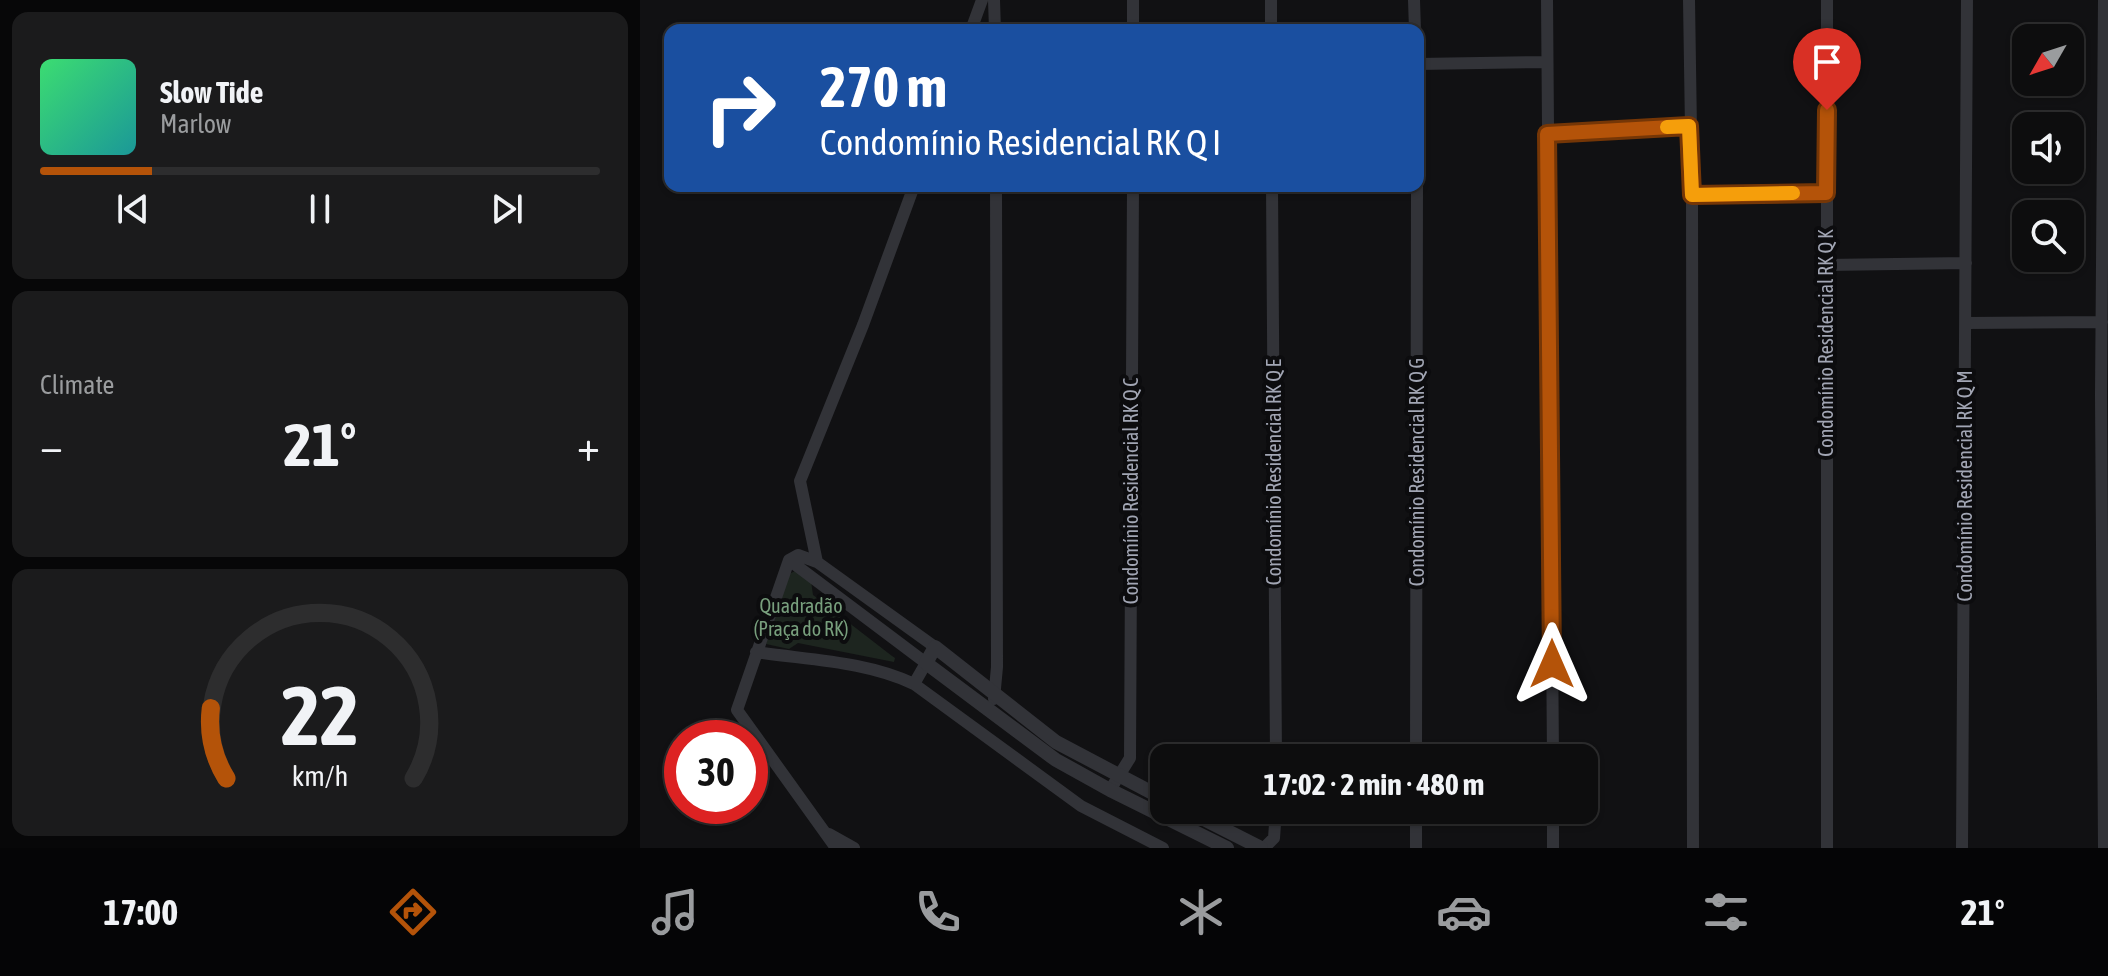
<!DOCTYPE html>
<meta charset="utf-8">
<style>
:root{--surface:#0d0d0e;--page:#1b1b1c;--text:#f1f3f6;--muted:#9a9c9e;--line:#2d2d2e;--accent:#b45309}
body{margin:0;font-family:"Asap Condensed",sans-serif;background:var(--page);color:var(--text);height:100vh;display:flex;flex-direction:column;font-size:30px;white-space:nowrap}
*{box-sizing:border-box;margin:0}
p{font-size:26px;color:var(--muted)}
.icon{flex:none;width:44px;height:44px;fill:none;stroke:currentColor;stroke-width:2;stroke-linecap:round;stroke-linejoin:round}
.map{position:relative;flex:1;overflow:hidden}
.details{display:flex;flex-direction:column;gap:12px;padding:12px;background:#070708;width:640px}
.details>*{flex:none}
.top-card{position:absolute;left:24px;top:24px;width:760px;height:168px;border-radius:16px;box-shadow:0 2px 6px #0004,0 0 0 2px var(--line);background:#1a4fa0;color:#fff;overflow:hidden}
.needle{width:52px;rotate:231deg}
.tools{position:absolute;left:1372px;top:24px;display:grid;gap:16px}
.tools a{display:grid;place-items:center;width:72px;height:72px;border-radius:16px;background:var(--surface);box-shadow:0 2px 6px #0004,0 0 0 2px var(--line);font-size:40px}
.speed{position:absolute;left:24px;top:720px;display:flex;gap:16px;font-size:40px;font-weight:700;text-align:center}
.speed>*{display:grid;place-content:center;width:104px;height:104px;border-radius:50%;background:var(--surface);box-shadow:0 2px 6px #0004,0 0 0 2px var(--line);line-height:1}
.speed .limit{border:12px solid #d22;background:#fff;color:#111}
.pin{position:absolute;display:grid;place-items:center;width:68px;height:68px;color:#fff;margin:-82px -34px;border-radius:50% 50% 50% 0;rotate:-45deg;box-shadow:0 0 8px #0007}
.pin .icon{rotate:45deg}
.me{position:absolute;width:88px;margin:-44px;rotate:0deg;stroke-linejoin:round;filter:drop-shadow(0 0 6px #0008)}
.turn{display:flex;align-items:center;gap:28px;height:168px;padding:0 24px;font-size:36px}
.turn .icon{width:104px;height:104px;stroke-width:2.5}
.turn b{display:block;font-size:56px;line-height:68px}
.big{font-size:60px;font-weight:700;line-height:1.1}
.details .tile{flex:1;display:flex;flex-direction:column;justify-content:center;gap:12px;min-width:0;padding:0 28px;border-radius:16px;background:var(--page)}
.details .dial{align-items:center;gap:0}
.dial svg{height:208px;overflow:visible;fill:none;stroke:var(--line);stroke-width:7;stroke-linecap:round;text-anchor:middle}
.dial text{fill:var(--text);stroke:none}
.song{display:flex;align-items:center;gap:24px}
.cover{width:96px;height:96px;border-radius:12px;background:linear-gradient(135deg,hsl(140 70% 55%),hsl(180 70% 35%))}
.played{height:8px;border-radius:4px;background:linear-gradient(90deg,var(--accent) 20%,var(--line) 20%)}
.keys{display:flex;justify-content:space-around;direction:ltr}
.heat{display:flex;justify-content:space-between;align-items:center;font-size:44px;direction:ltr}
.trip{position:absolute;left:510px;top:744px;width:448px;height:80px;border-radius:16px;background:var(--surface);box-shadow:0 2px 6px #0004,0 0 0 2px var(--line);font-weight:700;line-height:80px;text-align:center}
.tab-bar{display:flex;height:128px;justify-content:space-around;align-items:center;background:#050506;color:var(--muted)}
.tab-bar .icon{width:56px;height:56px}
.tab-bar .active{color:var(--accent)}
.tab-bar b{font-size:36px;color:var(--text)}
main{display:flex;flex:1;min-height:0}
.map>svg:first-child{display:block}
.green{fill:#1d251f}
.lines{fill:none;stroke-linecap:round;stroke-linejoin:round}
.minor{stroke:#323338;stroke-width:12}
.tertiary{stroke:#323338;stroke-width:14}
.route-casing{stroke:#753606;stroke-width:20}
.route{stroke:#b45309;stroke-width:14}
.slow{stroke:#f59e0b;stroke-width:14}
.labels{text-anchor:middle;stroke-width:8;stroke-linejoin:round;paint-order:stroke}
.street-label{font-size:20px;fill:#a2a6b4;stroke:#0c0c0e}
.park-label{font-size:20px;fill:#789f7d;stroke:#0c0c0e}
</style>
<main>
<section class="details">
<div class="tile">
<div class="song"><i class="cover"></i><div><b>Slow Tide</b><p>Marlow</p></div></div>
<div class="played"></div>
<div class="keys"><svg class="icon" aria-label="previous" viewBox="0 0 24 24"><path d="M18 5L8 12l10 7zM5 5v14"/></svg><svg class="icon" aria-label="pause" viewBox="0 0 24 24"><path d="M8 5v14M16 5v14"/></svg><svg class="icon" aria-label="next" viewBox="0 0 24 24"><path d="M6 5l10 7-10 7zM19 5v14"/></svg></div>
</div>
<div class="tile"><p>Climate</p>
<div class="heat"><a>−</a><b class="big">21°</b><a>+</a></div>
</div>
<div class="tile dial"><svg viewBox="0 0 100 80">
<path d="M14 69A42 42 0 1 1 86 69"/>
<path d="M14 69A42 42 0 0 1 8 42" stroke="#b45309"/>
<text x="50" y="56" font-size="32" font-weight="700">22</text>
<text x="50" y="72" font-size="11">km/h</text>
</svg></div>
</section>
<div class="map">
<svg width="1468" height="848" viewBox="0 0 1468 848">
<rect width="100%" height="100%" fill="#111113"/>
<path class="green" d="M 155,571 L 171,581 L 173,595 L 252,656 L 255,658 L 254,662 L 158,643 L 149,649 L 126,644 L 149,574 Z"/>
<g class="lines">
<path class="minor" d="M 354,0 L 355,30
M 631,0 L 631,30
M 774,0 L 775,30
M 907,0 L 913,758
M 1049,0 L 1052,195 L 1053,848
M 331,30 L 342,0
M 493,30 L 493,0
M 778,64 L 906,62
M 907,134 L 1049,126
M 632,186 L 636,758
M 1052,195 L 1186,193
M 1186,265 L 1326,263
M 1327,323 L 1462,322
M 149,560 L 97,710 L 196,848
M 149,560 L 286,663 L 274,684
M 149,560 L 158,555 L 177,562 L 295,647
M 177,562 L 160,481 L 223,325 L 274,186
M 116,652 C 168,660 226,661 274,684 L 441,806 L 523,848
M 354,699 L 357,667 L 356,186
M 776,758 L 777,186
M 470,790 L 490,758 L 493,186
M 913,810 L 913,848
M 189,834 L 214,848
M 624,848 L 634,838 L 636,810
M 776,848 L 776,810
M 1187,848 L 1187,0
M 1322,848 L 1327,0
M 1464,848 L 1461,395 L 1464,0"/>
<path class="tertiary" d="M 524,799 L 416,742 L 295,647 L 286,663 L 416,760 L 470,790 L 587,848
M 546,810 L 621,848"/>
</g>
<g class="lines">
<g class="route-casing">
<path id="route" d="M 912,664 L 907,134 L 1049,126 L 1052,195 L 1186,193 L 1187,110"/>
</g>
<use href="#route" class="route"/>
<path class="slow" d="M 1027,127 L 1049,126 L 1052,195 L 1153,193"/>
</g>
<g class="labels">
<g class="street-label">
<text transform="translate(1186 343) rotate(-90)" y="7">Condomínio Residencial RK Q K</text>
<text transform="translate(634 472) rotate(-90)" y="7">Condomínio Residencial RK Q E</text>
<text transform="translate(777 472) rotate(-90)" y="7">Condomínio Residencial RK Q G</text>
<text transform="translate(1325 486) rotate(-90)" y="7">Condomínio Residencial RK Q M</text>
<text transform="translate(491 491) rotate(-90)" y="7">Condomínio Residencial RK Q C</text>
</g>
<g class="park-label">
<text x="161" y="613">Quadradão<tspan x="161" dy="23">(Praça do RK)</tspan></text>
</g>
</g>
</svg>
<div class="tools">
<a><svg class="needle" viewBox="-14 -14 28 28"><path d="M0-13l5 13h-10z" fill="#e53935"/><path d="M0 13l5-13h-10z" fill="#9a9c9e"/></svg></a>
<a><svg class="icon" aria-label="sound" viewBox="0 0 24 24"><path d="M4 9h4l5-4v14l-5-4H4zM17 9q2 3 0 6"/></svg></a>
<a><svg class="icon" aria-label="search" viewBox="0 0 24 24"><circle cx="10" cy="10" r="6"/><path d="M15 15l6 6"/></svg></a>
</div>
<div class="speed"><div class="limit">30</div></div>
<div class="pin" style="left:1187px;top:110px;background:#d93025"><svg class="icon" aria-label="arrive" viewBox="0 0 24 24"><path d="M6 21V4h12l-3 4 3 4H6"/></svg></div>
<svg class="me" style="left:912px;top:664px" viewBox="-20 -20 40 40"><path d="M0-17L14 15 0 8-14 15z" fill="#b45309" stroke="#fff" stroke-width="4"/></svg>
<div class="trip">17:02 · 2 min · 480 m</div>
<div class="top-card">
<div class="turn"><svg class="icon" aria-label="right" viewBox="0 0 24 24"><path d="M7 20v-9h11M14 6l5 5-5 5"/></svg><div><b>270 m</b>Condomínio Residencial RK Q I</div></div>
</div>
</div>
</main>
<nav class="tab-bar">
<b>17:00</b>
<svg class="icon active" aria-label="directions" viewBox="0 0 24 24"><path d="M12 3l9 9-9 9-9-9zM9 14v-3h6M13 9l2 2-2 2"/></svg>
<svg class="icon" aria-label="music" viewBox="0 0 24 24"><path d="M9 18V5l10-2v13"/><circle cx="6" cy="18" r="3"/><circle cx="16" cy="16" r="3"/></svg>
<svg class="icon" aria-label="phone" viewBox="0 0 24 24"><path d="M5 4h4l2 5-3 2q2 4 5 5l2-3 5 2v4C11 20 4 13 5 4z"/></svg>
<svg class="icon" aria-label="climate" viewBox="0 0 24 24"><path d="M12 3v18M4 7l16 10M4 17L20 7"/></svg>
<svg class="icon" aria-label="car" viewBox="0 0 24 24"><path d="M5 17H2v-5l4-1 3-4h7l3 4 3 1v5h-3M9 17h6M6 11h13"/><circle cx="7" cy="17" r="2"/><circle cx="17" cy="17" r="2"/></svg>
<svg class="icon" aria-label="filters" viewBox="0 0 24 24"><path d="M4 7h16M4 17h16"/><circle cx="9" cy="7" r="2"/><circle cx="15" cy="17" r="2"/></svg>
<b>21°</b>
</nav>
